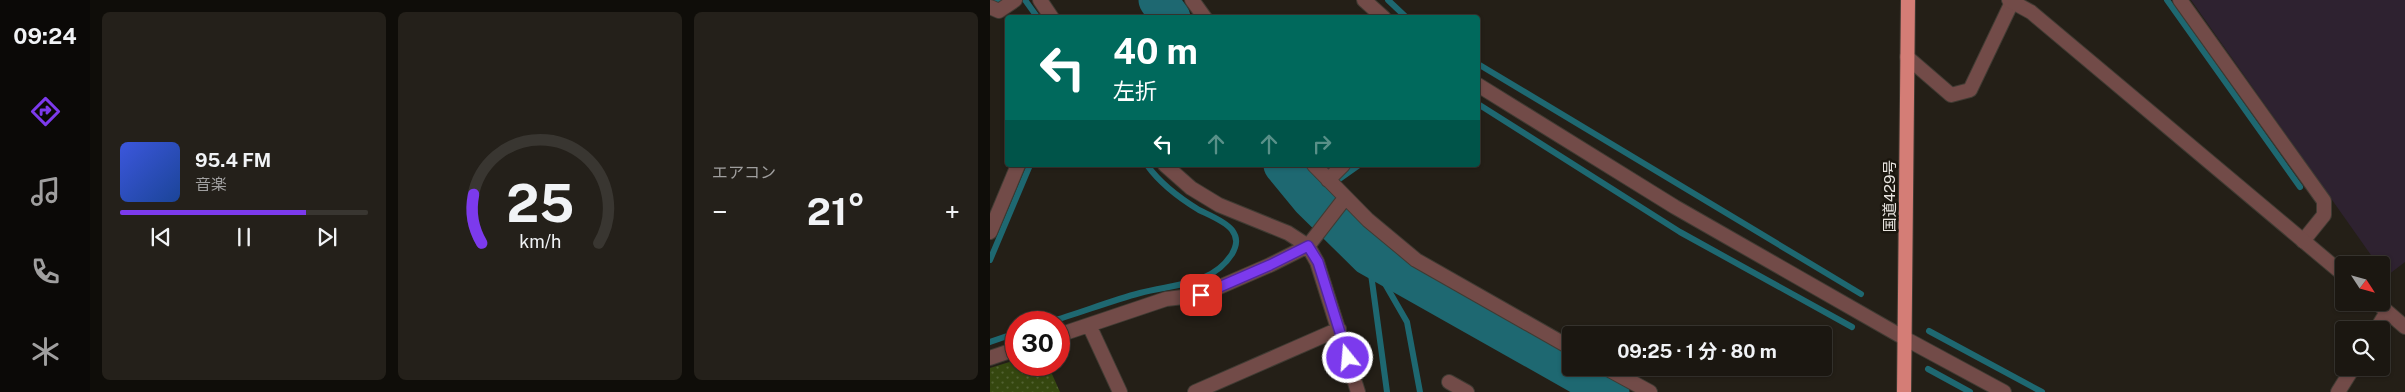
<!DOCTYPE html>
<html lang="ja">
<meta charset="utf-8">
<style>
:root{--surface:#1b1711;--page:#24201a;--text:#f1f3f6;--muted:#a09f9f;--line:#393631;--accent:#7c3aed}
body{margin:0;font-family:"Public Sans","Noto Sans JP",sans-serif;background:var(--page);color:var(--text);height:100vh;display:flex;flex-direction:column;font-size:19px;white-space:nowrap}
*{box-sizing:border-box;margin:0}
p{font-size:16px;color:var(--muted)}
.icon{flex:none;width:28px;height:28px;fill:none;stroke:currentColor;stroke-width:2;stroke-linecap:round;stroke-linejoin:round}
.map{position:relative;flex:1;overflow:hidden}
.sheet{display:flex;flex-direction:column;gap:12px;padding:12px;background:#0f0d09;width:900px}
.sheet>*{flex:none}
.banner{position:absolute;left:15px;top:15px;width:475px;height:152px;border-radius:5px;box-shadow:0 1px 4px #0004,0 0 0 1px var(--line);background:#00695c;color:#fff;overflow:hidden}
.needle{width:32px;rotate:126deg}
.fabs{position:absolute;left:1345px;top:256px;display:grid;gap:10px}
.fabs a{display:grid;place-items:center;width:55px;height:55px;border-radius:5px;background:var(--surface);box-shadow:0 1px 4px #0004,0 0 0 1px var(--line);font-size:25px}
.speed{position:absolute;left:15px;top:311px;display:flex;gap:10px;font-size:25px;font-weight:700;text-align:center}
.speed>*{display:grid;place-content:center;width:65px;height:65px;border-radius:50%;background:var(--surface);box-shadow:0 1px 4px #0004,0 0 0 1px var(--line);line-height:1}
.speed .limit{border:8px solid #d22;background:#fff;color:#111}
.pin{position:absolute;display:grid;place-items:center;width:42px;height:42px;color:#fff;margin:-21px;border-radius:10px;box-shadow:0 2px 8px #0006}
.me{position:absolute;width:55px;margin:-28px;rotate:343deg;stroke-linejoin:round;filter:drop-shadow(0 0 4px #0008)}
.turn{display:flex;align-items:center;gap:18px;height:105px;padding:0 25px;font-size:22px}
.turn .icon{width:65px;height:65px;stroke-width:2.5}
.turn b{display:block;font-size:35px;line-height:42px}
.lanes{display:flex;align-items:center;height:48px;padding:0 25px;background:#0003;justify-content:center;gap:25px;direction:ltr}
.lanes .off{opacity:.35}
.big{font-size:38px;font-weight:700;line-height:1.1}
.sheet .tile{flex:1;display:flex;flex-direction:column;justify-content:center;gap:8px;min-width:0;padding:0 18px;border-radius:8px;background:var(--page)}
.sheet .dial{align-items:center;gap:0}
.dial svg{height:130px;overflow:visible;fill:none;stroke:var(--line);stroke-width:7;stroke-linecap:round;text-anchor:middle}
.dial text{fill:var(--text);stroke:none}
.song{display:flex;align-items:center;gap:15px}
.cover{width:60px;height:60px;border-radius:8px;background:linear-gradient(135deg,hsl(230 70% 55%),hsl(220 70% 35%))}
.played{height:5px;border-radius:2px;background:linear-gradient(90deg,var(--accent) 75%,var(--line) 75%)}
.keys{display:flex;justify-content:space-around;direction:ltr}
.heat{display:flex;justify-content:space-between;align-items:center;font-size:28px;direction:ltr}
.sheet .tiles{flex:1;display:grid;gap:12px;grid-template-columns:repeat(3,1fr)}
.trip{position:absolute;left:572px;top:326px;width:270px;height:50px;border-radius:5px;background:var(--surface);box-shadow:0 1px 4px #0004,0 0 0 1px var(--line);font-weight:700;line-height:50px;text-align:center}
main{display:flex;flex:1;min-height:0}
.dock{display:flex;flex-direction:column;width:90px;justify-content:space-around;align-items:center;background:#0b0907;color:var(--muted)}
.dock .icon{width:35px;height:35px}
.dock .selected{color:var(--accent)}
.dock b{font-size:22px;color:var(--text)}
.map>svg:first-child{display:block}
.industrial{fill:#2e2230}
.park{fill:url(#park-dots)}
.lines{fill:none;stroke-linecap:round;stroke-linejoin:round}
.stream{stroke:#1e6871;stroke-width:6}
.river{stroke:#1e6871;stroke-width:39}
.minor-casing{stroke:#403b33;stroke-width:16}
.tertiary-casing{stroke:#403b33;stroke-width:16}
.trunk-casing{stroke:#403b33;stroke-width:16}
.minor{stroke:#724b48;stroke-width:14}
.tertiary{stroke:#724b48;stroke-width:14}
.trunk{stroke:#d47d76;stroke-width:14}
.route-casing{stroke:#51269a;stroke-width:12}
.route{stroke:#7c3aed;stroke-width:9}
.labels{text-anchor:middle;stroke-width:5;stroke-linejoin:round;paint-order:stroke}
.street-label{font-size:15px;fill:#e9e5e0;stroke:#1a160e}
</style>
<main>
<nav class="dock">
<b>09:24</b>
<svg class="icon selected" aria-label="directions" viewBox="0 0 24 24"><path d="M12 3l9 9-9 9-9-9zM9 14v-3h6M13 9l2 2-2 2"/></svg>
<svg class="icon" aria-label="music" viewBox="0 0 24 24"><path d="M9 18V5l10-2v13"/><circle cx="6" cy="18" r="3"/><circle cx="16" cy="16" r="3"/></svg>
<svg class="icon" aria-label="phone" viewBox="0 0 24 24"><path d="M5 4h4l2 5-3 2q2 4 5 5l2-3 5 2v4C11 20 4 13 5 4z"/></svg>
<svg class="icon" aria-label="climate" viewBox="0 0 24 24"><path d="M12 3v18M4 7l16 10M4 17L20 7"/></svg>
</nav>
<section class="sheet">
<div class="tiles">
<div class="tile">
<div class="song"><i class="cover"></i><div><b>95.4 FM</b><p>音楽</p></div></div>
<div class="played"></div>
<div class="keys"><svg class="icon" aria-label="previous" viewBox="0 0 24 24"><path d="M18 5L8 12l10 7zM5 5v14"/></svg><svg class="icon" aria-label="pause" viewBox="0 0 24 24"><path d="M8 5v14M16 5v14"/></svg><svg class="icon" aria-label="next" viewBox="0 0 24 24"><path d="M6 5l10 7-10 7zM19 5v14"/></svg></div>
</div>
<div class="tile dial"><svg viewBox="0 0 100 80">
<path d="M14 69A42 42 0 1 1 86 69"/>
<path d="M14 69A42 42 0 0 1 9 39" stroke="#7c3aed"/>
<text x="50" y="56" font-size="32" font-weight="700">25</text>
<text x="50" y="72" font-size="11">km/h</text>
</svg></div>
<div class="tile"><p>エアコン</p>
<div class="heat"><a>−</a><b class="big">21°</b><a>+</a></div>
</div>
</div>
</section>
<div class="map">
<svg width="1415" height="392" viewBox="0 0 1415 392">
<defs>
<pattern id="park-dots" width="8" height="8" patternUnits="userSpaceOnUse" patternTransform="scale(1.25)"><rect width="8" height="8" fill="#35470f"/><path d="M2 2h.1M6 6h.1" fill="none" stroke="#526132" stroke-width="1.8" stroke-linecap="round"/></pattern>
</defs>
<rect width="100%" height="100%" fill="#241f17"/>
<path class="industrial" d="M 1201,0 L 1415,0 L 1415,262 L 1398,275 L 1391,269 L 1391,265 L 1388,265 Z"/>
<path class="park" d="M 26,360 L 26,365 L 58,365 L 70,392 L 0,392 L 0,368 Z"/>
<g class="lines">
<path class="stream" d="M 6,0 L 11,0
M 35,0 L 48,18
M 398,0 L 417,18
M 1177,0 L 1310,187
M 488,64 L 871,294
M 488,104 L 690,232 L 862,327
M 321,199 L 369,165
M 379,256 L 417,322 L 430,392
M 379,259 L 397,392
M 0,260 L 40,165
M 59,322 C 90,313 120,301 150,293 C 183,284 222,286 242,254 C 247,245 248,238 242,230 C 235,221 219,215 209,210 C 191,199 169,182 157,165
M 939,331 L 1052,392
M 0,342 L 26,333
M 938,369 L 980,392"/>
<path class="river" d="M 168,0 L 181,18
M 293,165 L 321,199 L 379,256 L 620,392"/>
<g class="minor-casing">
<path id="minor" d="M 50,0 L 62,18
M 202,0 L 215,18
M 374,0 L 394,18
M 1190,0 L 1334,201 L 1334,215 L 1313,241
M 0,7 L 9,11 L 25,0
M 917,57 L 961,95 L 980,90 L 1023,0
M 175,165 L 201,188 L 229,205 L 298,233 L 318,246 L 327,262 L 368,392
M 324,165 L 378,220 L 426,260 L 581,348
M 338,180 L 353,165
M 0,232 L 28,165
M 99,325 L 130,392
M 1386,330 L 1397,312
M 69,335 L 176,299 L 211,295 L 280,265 L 318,246 L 355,198
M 916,339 L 1014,392
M 0,358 L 26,349
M 616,368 L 660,392
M 459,382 L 477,392
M 205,392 L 349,329
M 1348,392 L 1363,368"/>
</g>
<g class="tertiary-casing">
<path id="tertiary" d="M 1019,0 L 1041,12 L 1354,275
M 488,85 L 685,207 L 916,339
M 1386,302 L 1415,327"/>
</g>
<g class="trunk-casing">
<path id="trunk" d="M 914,392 L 918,0"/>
</g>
<use href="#minor" class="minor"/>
<use href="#tertiary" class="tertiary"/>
<use href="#trunk" class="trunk"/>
</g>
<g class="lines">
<g class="route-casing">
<path id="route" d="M 211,295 L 280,265 L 318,246 L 328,262 L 358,358"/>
</g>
<use href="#route" class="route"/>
</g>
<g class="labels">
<g class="street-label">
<text transform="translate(900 196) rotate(-90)" y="5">国道429号</text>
</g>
</g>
</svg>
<div class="fabs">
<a><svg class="needle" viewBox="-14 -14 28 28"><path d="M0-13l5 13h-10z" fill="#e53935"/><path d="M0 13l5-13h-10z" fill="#a09f9f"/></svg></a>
<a><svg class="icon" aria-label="search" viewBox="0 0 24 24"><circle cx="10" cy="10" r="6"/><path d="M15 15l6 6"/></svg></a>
</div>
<div class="speed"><div class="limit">30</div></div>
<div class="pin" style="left:211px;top:295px;background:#d93025"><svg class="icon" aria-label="arrive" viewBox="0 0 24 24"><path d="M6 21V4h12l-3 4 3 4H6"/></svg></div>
<svg class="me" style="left:358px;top:358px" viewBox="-20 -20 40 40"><circle r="17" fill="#7c3aed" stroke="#fff" stroke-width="3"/><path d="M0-11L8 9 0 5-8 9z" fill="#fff"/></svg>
<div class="trip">09:25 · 1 分 · 80 m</div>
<div class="banner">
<div class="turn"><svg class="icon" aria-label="left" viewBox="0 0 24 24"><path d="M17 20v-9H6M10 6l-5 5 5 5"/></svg><div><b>40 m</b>左折</div></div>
<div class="lanes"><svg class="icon" aria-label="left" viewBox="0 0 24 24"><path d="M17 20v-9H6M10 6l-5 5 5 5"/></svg><svg class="icon off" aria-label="ahead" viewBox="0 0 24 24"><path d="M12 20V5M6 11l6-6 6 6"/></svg><svg class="icon off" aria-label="ahead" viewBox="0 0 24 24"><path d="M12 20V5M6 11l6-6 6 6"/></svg><svg class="icon off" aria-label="right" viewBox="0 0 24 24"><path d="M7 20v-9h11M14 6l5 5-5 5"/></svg></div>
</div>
</div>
</main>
